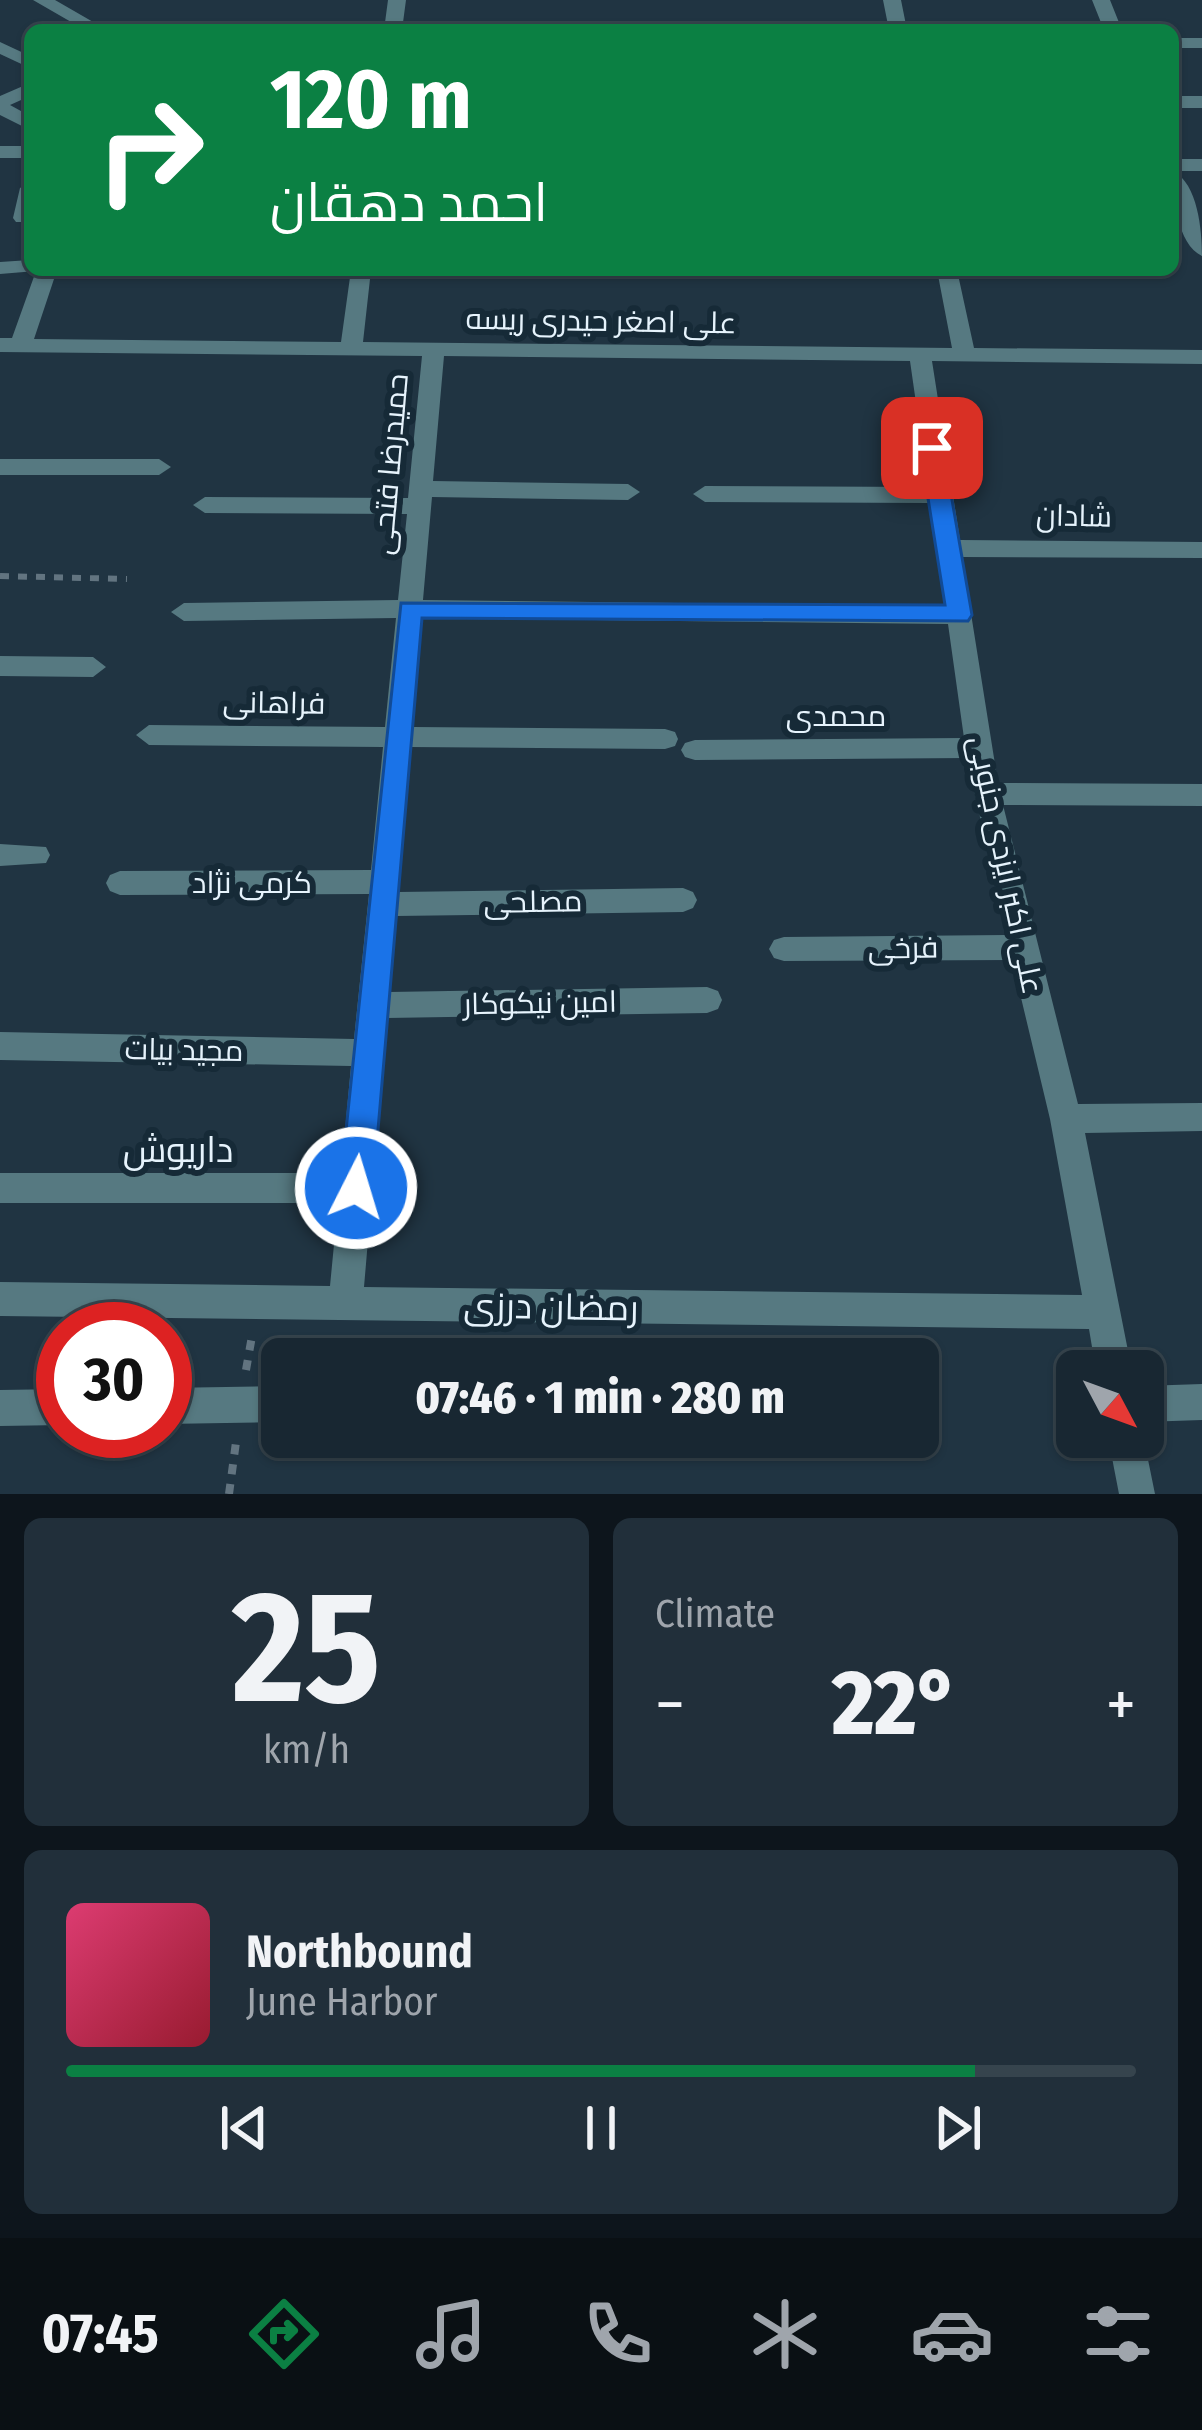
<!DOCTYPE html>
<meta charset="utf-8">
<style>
:root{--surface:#182732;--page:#212f3a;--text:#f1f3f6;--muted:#9fa5ac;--line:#36444d;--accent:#0b8043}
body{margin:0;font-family:"Fira Sans Condensed",Cairo,sans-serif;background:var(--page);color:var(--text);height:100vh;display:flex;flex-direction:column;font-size:45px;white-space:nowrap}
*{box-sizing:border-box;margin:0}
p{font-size:39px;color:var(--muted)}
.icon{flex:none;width:66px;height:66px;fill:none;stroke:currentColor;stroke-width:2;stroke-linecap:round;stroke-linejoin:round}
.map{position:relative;height:1494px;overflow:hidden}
.sheet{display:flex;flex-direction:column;gap:24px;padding:24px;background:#0d151c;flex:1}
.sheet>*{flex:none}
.hud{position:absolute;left:24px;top:24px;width:1155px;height:252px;border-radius:18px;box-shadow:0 3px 9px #0004,0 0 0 3px var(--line);background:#0b8043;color:#fff;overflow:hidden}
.needle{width:78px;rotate:131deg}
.fabs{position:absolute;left:1056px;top:1350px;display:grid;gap:24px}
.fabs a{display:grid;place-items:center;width:108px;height:108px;border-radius:18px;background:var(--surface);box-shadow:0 3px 9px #0004,0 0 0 3px var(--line);font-size:60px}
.speed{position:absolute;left:36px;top:1302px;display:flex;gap:24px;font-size:60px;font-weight:700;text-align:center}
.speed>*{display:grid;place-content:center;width:156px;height:156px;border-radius:50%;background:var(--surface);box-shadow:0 3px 9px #0004,0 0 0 3px var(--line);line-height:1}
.speed .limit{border:18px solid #d22;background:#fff;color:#111}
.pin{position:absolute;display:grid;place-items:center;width:102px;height:102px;color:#fff;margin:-51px;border-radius:24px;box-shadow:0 6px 18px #0006}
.me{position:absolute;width:132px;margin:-66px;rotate:5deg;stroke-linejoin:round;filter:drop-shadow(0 0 9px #0008)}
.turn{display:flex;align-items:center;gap:42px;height:252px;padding:0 48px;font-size:54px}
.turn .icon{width:156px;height:156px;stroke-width:2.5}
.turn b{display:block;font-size:84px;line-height:102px}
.big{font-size:90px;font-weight:800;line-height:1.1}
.sheet .card{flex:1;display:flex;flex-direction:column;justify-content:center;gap:18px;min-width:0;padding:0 42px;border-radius:18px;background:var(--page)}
.sheet .dial{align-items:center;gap:0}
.dial b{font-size:156px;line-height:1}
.song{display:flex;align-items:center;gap:36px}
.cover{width:144px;height:144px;border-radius:18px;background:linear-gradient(135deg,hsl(340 70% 55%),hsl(350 70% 35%))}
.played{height:12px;border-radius:6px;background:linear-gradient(90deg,var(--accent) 85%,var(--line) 85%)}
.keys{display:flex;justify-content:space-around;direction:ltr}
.heat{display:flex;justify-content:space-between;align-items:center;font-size:66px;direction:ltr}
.sheet .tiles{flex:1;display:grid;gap:24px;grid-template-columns:1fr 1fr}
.card:last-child{grid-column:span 2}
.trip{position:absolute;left:261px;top:1338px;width:678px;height:120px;border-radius:18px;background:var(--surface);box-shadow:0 3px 9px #0004,0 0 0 3px var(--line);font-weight:800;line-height:120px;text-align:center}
.dock{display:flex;height:192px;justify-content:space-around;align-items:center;background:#0a1014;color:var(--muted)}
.dock .icon{width:84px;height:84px}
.dock .selected{color:var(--accent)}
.dock b{font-size:54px;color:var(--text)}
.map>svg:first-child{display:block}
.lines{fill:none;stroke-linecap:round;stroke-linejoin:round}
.path-far1{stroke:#627480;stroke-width:6;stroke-dasharray:9 9;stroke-linecap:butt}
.path{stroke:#627480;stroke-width:8;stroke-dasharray:10 10;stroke-linecap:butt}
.minor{fill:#567981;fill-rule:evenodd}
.route{fill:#1a73e8;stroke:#114b97;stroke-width:3}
.labels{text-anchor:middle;stroke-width:12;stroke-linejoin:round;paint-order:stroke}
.street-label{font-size:30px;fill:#e6f3fc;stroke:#162a37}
.near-street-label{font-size:36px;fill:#e6f3fc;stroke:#162a37}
</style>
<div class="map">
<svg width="1202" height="1494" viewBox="0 0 1202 1494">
<rect width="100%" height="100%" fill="#203442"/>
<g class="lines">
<path class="path-far1" d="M 0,576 L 127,579"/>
<path class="path" d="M 246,1370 L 252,1336
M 229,1494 L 236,1442"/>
<path class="minor" d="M 33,0 L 55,0 L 107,30 L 85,30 Z
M 388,0 L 406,0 L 402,30 L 384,30 Z
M 883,0 L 901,0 L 907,30 L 889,30 Z
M 1092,0 L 1110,0 L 1122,30 L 1104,30 Z
M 1173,38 L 1202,38 L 1202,48 L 1173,48 Z
M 0,42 L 30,56 L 30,68 L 0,54 Z
M 30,83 L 30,96 L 10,105 L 30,116 L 30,130 L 0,115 L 0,96 Z
M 1173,96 L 1202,96 L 1202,108 L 1173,108 Z
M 0,146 L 30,146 L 30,158 L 0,158 Z
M 1173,159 L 1202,159 L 1202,171 L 1173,171 Z
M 1173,171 C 1198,184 1202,230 1202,256 C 1177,244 1173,197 1173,171 Z
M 30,182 L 30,222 L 16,222 L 13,218 L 20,188 Z
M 30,260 L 30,270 L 57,270 L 34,339 L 341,342 L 351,270 L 371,270 L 363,342 L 952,348 L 937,270 L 957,270 L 974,348 L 1202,350 L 1202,364 L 932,361 L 960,540 L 1202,542 L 1202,558 L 962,557 L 998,783 L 1202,784 L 1202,806 L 1003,805 L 1078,1104 L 1202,1103 L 1202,1131 L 1085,1133 L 1132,1371 L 1096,1371 L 1089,1329 L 0,1316 L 0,1282 L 330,1286 L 338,1203 L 0,1203 L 0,1173 L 341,1173 L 351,1066 L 0,1060 L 0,1032 L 354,1039 L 369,894 L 120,895 L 110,891 L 106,883 L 110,875 L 120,871 L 371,870 L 383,747 L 149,745 L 136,735 L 149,725 L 385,727 L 396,618 L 184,621 L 171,612 L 184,603 L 398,600 L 407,514 L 205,513 L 193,505 L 205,497 L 408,498 L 422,356 L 0,352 L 0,338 L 12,338 L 36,271 L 0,274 L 0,262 ZM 444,356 L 910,361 L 928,487 L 705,486 L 693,494 L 705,502 L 930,503 L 945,606 L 423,600 L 432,497 L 628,500 L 640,492 L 628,484 L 433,481 ZM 421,618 L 948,624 L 964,738 L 695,740 L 685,743 L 681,750 L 685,757 L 695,760 L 967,758 L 1006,935 L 784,937 L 774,940 L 769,949 L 774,958 L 784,961 L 1012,960 L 1050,1119 L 1082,1295 L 364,1287 L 387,1018 L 707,1013 L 718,1009 L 722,1000 L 718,991 L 707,987 L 389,992 L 396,916 L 683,912 L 693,908 L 697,900 L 693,892 L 683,888 L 398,892 L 410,747 L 665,749 L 675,746 L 678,739 L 675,732 L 665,729 L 412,727 Z
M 0,459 L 159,459 L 171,467 L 159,475 L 0,475 Z
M 0,656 L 93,657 L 106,667 L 93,677 L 0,676 Z
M 0,844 L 46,847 L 50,855 L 46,863 L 0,866 Z
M 1202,1384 L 1202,1420 L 1143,1422 L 1143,1386 Z
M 282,1386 L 282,1422 L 165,1424 L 165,1388 Z
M 63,1389 L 63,1425 L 0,1426 L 0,1390 Z
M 1143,1435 L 1155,1494 L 1119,1494 L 1108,1437 Z"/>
</g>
<path class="route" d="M 932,441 L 943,448 L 972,615 L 968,621 L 422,618 L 373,1188 L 368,1199 L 356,1204 L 344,1199 L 340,1188 L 401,603 L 945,605 L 920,448 Z"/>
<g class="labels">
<g class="street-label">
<text transform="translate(601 321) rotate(1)" y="10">علی اصغر حیدری ریسه</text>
<text transform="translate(390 464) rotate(-85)" y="10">حمیدرضا فتحی</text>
<text transform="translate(1074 516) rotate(1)" y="10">شادان</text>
<text transform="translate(274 703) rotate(1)" y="10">فراهانی</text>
<text x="836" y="726">محمدی</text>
<text transform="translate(1006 865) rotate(78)" y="10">علی اکبر ایزدی جنوبی</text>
<text x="252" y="893">کرمی نژاد</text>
<text transform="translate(533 902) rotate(-1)" y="10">مصلحی</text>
<text transform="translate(903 948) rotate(-1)" y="10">فرخی</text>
<text transform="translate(540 1003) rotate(-1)" y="10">امین نیکوکار</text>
<text transform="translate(184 1050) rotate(1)" y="10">مجید بیات</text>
</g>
<g class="near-street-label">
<text x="178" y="1162">داریوش</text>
<text transform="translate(551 1306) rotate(1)" y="13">رمضان درزی</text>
</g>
</g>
</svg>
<div class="fabs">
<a><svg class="needle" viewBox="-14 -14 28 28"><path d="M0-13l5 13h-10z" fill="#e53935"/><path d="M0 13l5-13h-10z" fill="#9fa5ac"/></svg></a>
</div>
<div class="speed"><div class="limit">30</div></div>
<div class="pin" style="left:932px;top:448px;background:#d93025"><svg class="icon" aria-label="arrive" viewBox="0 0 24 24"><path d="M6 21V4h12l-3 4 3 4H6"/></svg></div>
<svg class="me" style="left:356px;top:1188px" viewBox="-20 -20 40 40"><circle r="17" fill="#1a73e8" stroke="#fff" stroke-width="3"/><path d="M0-11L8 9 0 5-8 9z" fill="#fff"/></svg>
<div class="trip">07:46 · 1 min · 280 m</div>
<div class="hud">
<div class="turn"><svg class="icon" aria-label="right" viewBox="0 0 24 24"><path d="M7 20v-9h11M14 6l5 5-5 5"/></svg><div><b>120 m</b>احمد دهقان</div></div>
</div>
</div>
<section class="sheet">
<div class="tiles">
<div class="card dial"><b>25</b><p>km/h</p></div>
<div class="card"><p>Climate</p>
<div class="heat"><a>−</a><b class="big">22°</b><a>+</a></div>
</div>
<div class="card">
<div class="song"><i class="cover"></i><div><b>Northbound</b><p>June Harbor</p></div></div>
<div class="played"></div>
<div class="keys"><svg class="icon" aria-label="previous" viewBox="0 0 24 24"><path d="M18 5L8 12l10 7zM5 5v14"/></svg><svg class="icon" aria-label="pause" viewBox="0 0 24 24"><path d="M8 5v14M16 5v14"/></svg><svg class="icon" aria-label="next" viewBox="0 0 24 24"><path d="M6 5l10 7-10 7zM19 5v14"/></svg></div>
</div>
</div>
</section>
<nav class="dock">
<b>07:45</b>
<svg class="icon selected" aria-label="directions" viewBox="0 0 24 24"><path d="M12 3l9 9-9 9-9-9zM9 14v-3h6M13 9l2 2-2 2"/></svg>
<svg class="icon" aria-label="music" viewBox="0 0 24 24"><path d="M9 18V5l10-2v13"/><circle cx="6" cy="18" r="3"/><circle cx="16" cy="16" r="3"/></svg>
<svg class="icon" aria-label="phone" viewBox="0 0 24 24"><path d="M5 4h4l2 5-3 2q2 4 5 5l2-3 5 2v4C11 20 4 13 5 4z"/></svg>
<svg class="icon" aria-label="climate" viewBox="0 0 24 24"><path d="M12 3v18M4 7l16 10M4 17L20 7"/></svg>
<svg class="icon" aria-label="car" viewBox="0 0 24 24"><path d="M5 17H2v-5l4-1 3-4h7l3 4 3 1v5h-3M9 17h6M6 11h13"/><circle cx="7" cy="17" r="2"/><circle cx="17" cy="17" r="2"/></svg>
<svg class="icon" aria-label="filters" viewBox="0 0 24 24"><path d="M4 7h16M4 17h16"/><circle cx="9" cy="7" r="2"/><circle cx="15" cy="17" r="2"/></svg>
</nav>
